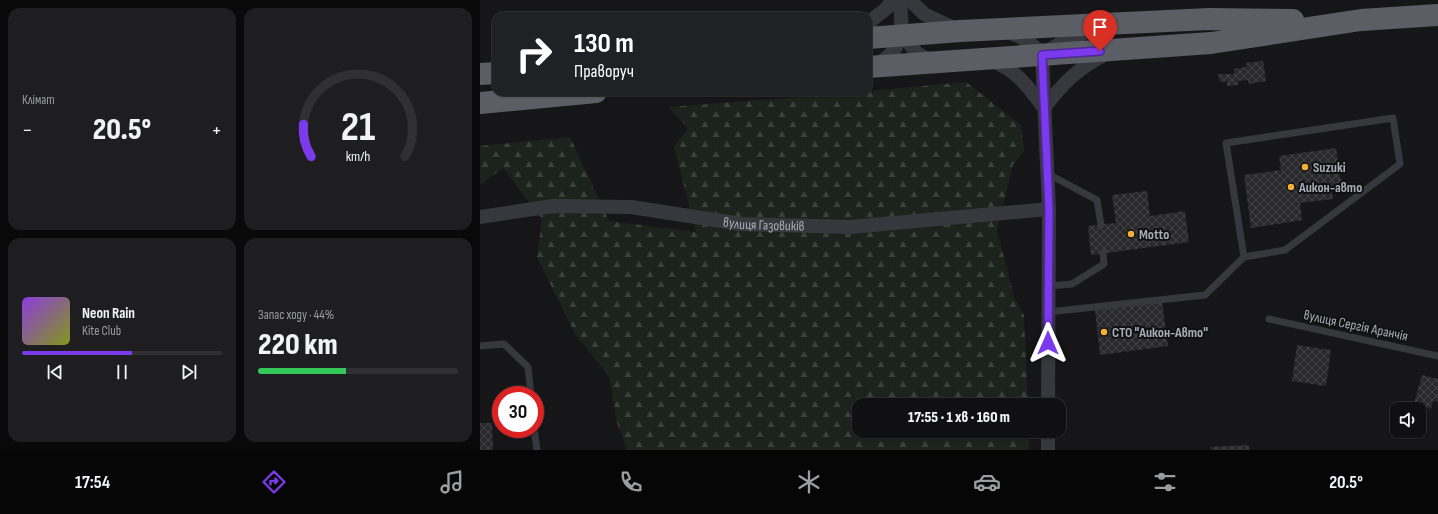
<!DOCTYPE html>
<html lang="uk">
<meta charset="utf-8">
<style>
:root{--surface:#101012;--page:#1e1e20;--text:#f1f3f6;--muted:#9c9d9f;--line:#303032;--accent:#7c3aed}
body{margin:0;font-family:"Sofia Sans Condensed",sans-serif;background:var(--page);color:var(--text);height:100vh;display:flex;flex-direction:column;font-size:15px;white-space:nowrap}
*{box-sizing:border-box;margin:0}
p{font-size:13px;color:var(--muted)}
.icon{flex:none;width:22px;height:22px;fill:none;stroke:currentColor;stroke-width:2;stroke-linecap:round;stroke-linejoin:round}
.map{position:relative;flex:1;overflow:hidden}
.side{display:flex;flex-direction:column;gap:8px;padding:8px;background:#09090a;width:480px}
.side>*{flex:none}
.top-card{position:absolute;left:12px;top:12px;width:380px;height:84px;border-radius:12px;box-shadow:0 1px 3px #0004,0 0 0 1px var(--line);background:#202124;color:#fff;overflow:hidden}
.tools{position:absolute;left:910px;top:402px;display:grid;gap:8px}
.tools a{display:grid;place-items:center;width:36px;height:36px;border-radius:8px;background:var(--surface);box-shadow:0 1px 3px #0004,0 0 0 1px var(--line);font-size:20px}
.speed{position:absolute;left:12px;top:386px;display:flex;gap:8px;font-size:20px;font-weight:700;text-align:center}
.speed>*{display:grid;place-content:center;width:52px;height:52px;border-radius:50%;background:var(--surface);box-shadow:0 1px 3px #0004,0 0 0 1px var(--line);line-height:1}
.speed .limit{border:6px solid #d22;background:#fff;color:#111}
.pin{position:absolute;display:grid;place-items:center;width:34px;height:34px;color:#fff;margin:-41px -17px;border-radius:50% 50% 50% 0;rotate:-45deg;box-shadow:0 0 4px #0007}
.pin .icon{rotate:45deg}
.me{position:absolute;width:44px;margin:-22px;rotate:0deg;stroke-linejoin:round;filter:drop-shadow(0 0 3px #0008)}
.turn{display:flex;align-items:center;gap:14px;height:84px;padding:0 16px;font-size:18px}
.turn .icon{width:52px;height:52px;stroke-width:2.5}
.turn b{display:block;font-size:28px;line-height:34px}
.big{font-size:30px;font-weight:800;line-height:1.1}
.side .card{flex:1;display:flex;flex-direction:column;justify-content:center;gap:6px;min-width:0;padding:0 14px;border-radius:12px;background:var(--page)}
.side .dial{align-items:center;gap:0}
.dial svg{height:104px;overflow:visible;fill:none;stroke:var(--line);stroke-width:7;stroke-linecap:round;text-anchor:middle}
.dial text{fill:var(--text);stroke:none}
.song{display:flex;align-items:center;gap:12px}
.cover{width:48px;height:48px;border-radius:6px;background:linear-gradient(135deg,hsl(270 70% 55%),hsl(70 70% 35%))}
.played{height:4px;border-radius:2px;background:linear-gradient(90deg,var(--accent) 55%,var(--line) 55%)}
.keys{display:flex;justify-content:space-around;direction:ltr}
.heat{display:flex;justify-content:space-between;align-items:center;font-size:22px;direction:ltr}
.charge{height:6px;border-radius:3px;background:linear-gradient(90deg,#34c759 44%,var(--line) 0)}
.side .tiles{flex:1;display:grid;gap:8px;grid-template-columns:repeat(2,1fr)}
.trip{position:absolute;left:372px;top:398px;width:214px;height:40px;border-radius:12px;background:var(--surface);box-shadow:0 1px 3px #0004,0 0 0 1px var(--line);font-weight:800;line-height:40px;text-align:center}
.tab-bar{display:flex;height:64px;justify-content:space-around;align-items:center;background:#060607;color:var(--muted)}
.tab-bar .icon{width:28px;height:28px}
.tab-bar .selected{color:var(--accent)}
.tab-bar b{font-size:18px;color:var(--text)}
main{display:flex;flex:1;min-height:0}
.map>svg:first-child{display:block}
.forest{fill:url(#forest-firs)}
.building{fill:url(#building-cross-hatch)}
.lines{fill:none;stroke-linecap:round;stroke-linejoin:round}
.service{stroke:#37383d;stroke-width:7}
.minor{stroke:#37383d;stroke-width:14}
.trunk{stroke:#5b5e65;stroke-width:22}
.route-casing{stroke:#51269a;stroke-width:10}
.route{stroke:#7c3aed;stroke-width:7}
.poi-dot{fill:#f2b134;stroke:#111113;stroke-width:1.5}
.labels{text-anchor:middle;stroke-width:4;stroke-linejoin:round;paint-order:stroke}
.poi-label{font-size:14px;font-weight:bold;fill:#a8adb8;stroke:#111113;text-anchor:start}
.street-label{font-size:14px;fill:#a8adb8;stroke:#111113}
</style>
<main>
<section class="side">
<div class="tiles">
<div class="card"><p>Клімат</p>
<div class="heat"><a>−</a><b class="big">20.5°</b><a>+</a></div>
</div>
<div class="card dial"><svg viewBox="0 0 100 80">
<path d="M14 69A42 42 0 1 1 86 69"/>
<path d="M14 69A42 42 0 0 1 8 44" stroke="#7c3aed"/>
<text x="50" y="56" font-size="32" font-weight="700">21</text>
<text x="50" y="72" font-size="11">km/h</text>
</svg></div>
<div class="card">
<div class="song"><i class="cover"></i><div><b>Neon Rain</b><p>Kite Club</p></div></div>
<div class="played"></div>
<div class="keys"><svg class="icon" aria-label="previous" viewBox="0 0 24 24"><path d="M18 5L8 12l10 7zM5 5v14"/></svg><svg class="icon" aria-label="pause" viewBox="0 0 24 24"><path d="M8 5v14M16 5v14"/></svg><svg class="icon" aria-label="next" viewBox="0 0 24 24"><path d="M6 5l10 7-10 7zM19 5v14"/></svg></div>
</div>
<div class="card"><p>Запас ходу · 44%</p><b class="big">220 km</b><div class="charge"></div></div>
</div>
</section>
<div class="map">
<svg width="958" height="450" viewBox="0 0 958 450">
<defs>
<pattern id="forest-firs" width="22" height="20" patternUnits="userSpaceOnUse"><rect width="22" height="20" fill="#1c231d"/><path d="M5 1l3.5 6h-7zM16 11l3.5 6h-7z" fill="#3a403c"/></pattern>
<pattern id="building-cross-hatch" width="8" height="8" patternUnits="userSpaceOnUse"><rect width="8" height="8" fill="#29292c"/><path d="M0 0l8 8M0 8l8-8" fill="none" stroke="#454548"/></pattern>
</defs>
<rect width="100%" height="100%" fill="#161618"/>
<path class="forest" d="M 486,82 L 541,125 L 544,151 L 533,165 L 517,230 L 534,297 L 544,315 L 548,405 L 379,405 L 379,431 L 549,431 L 549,450 L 147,450 L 137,423 L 129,376 L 95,334 L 57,257 L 62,219 L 23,168 L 0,185 L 0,146 L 90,137 L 129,221 L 216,232 L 194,147 L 208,128 L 188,107 L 388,92 L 388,91 Z"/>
<path class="building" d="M 783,61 L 786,81 L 768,84 L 768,80 L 758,81 L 758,85 L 747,86 L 747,81 L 740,82 L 738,74 L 754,74 L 754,69 L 767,67 L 766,63 Z
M 856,148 L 862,187 L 851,188 L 853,199 L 820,203 L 822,220 L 771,228 L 764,175 L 801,170 L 799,156 Z
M 667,191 L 670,216 L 705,211 L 709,242 L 611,255 L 608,226 L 636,223 L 632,195 Z
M 682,302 L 688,346 L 620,355 L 615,310 Z
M 817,345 L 851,350 L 846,386 L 812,381 Z
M 942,375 L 958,379 L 958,402 L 953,401 L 951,409 L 934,404 Z
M 0,423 L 12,423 L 13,450 L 0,450 Z
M 769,445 L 769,450 L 731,450 L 730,447 Z"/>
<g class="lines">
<path class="service" d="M 568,174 L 617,200 L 621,225
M 568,286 L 592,284 L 624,264 L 623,253
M 568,312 L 725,295 L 764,257 L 746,143 L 913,118 L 920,164 L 805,250 L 764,257
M 789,319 L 958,356
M 0,346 L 24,344 L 48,367 L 51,395
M 54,429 L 57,450"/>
<g class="minor">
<path d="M 430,0 L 444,14 L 476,29"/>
<path d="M 388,23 L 407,8 L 412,0"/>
<path d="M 527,32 C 541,36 553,43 562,55"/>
<path d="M 422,35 L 437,53 L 453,62"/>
<path d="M 566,52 L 581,43 L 613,29"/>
<path d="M 562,55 L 569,209 L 568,405"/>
<path d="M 512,61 C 536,69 549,88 564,108 C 583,83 598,68 626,54"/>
<path d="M 396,65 C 426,47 422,31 420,0"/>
<path id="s1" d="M 0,217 L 73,206 L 151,207 L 261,224 L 370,227 L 569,209"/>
<path d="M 568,450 L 568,431"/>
</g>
<path class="trunk" d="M 388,38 L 480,31 L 729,19 L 813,20
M 388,67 L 731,43 L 881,20 L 958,15
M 0,74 L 16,73
M 0,103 L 116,92"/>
</g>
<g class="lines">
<g class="route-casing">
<path id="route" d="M 568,343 L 569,209 L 562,55 L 620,51"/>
</g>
<use href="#route" class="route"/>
</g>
<g class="poi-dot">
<circle cx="825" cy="167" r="4"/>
<circle cx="811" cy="187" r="4"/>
<circle cx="651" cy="234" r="4"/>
<circle cx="624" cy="332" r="4"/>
</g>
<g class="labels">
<g class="poi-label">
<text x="833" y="172">Suzuki</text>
<text x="819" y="192">Аикон-авто</text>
<text x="659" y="239">Motto</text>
<text x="632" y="337">СТО "Аикон-Авто"</text>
</g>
<g class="street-label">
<text dy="5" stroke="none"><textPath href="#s1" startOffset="286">вулиця Газовиків</textPath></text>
<text transform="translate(876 325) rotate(12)" y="5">вулиця Сергія Аранчія</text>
</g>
</g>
</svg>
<div class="tools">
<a><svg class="icon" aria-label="sound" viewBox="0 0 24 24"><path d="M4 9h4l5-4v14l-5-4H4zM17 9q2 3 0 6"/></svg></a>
</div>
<div class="speed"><div class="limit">30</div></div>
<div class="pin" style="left:620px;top:51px;background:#d93025"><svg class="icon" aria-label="arrive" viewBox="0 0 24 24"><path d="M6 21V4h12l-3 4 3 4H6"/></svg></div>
<svg class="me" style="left:568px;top:343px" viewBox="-20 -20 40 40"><path d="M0-17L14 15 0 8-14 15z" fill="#7c3aed" stroke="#fff" stroke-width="4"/></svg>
<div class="trip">17:55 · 1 хв · 160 m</div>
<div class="top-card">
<div class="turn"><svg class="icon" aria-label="right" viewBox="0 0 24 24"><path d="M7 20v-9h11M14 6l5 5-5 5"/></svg><div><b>130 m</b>Праворуч</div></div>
</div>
</div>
</main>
<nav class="tab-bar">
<b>17:54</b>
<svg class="icon selected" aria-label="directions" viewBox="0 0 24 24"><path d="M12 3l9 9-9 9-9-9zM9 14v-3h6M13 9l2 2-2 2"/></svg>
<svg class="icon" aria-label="music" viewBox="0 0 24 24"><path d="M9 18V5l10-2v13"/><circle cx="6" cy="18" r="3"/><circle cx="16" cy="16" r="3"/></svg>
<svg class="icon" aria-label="phone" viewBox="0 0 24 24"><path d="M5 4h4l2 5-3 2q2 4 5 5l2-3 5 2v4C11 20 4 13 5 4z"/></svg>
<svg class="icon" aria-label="climate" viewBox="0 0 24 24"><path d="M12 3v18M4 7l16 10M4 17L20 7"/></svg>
<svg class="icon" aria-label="car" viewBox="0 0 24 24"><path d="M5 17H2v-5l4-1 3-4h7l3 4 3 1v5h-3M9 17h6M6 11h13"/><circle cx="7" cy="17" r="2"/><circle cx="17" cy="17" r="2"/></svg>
<svg class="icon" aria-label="filters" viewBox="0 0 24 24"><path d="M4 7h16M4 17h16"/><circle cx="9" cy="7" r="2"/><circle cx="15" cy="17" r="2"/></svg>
<b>20.5°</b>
</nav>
